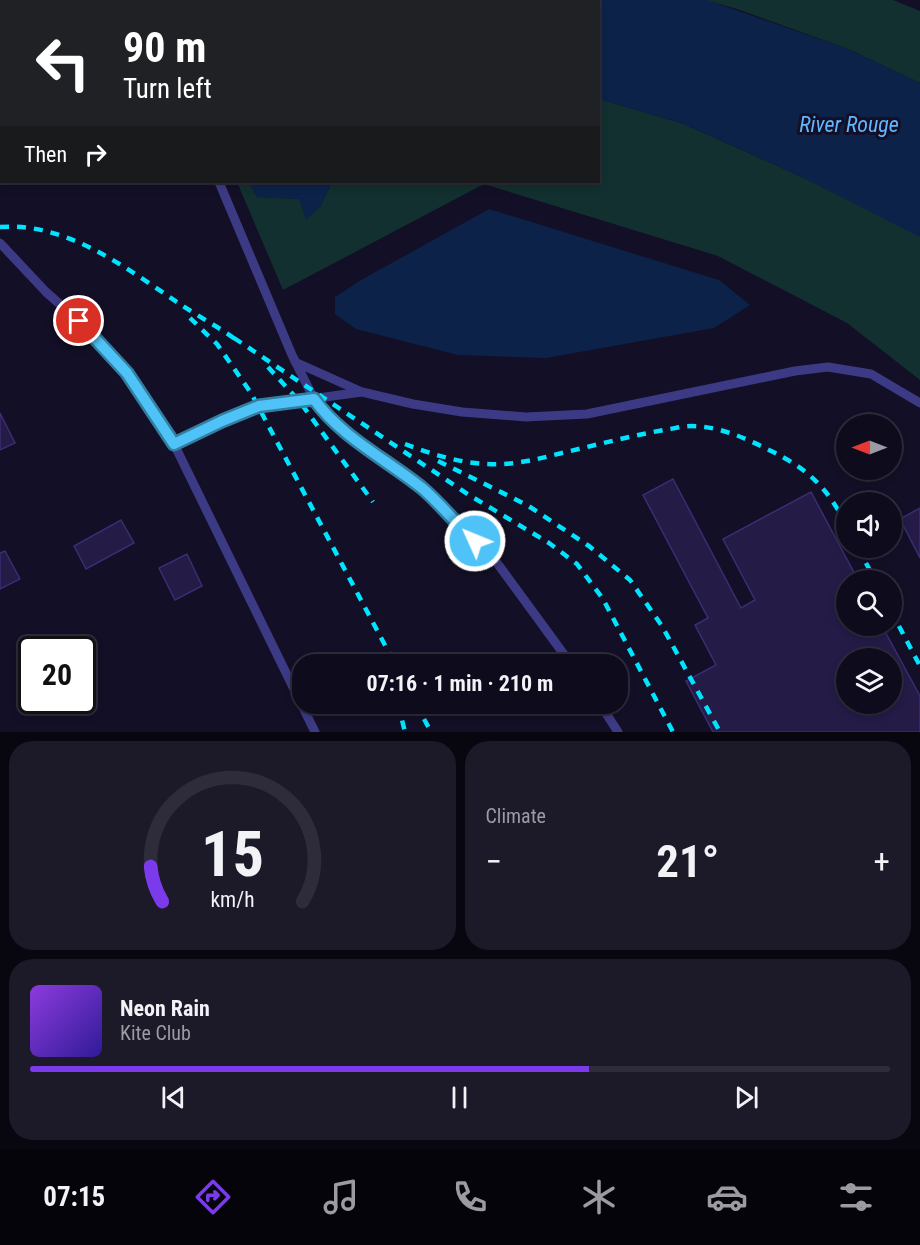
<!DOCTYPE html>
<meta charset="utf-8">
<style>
:root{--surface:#0e0b1c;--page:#1c1929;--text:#f1f3f6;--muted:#9b9ba3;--line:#2e2b3b;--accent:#7c3aed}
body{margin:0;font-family:"Roboto Condensed",sans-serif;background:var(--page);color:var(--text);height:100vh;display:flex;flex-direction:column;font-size:22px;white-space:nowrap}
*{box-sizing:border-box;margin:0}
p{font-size:20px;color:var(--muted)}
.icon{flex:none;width:33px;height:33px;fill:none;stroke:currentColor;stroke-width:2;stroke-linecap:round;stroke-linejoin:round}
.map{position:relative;height:732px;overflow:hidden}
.drawer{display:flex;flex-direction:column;gap:9px;padding:9px;background:#08060f;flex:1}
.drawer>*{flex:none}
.banner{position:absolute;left:0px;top:0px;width:600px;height:183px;box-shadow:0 3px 9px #0003,0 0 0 2px var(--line);background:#202124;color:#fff;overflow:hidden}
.needle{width:39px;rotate:270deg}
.controls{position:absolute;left:836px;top:414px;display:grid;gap:12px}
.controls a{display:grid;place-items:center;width:66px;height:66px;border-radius:50%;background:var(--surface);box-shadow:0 3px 9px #0003,0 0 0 2px var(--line);font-size:30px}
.speed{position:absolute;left:18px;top:636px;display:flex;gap:12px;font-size:30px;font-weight:700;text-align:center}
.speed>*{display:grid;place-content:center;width:78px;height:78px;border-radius:50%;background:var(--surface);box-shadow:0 3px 9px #0003,0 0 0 2px var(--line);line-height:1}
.speed .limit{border:3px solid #111;border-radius:9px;background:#fff;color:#111}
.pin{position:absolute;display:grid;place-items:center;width:51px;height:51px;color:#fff;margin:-26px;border:3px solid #fff;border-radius:50%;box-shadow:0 2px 6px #0007}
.me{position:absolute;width:66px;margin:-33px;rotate:314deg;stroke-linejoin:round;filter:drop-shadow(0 0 4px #0008)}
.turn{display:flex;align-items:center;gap:21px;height:126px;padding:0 24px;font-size:27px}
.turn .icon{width:78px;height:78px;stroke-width:2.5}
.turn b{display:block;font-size:42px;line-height:51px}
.then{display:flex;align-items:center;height:57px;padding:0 24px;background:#0003;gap:12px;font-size:22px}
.big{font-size:45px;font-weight:700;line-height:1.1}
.drawer .widget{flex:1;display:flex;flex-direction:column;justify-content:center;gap:9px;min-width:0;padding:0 21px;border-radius:24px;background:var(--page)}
.drawer .dial{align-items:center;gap:0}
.dial svg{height:156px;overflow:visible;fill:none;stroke:var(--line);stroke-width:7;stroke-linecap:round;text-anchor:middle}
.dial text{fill:var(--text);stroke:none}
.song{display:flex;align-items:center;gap:18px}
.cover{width:72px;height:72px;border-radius:9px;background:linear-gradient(135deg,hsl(270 70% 55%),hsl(250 70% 35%))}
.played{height:6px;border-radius:3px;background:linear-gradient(90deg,var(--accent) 65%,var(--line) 65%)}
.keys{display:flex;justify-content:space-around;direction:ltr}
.heat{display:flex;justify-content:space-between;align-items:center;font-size:33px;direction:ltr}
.drawer .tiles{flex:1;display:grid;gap:9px;grid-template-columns:1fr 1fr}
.widget:last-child{grid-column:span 2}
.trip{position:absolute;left:292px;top:654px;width:336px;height:60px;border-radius:24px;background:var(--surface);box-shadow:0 3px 9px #0003,0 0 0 2px var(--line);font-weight:700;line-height:60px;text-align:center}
.menu{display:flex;height:96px;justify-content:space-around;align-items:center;background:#06040b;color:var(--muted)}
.menu .icon{width:42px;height:42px}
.menu .active{color:var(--accent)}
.menu b{font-size:27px;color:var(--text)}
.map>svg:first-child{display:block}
.green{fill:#12302f}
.water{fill:#0c2248}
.building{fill:#241b47;stroke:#3b2d73;stroke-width:1.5;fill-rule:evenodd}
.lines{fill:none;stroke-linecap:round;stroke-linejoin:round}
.lane{stroke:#3d3a85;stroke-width:9}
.rail{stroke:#00e5ff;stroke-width:4.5;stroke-dasharray:9 8;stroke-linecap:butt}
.route-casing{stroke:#337fa1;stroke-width:15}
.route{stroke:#4fc3f7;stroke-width:10}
.labels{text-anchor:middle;stroke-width:6;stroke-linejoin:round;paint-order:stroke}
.water-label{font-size:22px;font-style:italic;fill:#62b6ff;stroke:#130f26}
</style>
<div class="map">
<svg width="920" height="732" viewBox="0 0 920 732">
<rect width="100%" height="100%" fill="#130f26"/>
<path class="green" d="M 705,0 L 893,0 L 920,11 L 920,83 L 848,49 L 737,9 Z
M 599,99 L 684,124 L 804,178 L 920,234 L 920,380 L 847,323 L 718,256 L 484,184 L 283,290 L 237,182 L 249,182 L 257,197 L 300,199 L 306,219 L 320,207 L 332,182 L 598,182 Z"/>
<path class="water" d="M 228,0 L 707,0 L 848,49 L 920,83 L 920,237 L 804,178 L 684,124 L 599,99 L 598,2 L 228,1 Z
M 249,182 L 332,182 L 320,207 L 306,220 L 299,199 L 257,197 Z
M 489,209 L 719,280 L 750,305 L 714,328 L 546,358 L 458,355 L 356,329 L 335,314 L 335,297 L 361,280 Z"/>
<path class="building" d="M 0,413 L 15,443 L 0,450 Z
M 673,479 L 741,608 L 755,600 L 723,539 L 811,492 L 858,580 L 846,580 L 846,626 L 882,626 L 920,696 L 920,732 L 713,732 L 686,681 L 716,665 L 695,625 L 708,618 L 643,495 ZM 846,658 L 891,658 L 891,704 L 846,704 Z
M 920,508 L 920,558 L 900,519 Z
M 121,520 L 134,543 L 86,569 L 74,546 Z
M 5,551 L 20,579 L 0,589 L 0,553 Z
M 187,554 L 202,586 L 175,600 L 159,568 Z"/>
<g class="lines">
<path class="lane" d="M 141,0 L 142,2
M 219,182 L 292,355 L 314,399 L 322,410 L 346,433 L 424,490 L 457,526 L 492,556 L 571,664
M 0,243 L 46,292 L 79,321 L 127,373 L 174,444 L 315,732
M 295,362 L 362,392 L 413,404 L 462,412 L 526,417 L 587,414 L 795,371 L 828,367 L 871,374 L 920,403
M 174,444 L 222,421 L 259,406 L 362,392
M 600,704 L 618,732"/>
<path class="rail" d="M 0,227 C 68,222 127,269 180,304 C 199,317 221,328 239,342
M 190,318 L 217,344 L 251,393 L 395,664
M 234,338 L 469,495 L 549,543 L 577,564 L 603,599 L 673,732
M 268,367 L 300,402 L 373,502
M 405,444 C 436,456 470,466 503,464 C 523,463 542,458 562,453 C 596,445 630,436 664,430 C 673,429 682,426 691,426 C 719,426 745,438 769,450 C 808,469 826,486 846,524
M 438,461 L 527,505 L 589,546 L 630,580 L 662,626 L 720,732
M 858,548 L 875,580
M 891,611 L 920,666
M 398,704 L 405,732
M 416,704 L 431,732"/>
</g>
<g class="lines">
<g class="route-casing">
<path id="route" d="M 79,321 L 127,373 L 174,444 L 222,421 L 259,406 L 314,399 C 341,437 386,459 422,488 C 441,504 456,524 475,541"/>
</g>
<use href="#route" class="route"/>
</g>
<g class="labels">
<g class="water-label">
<text x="849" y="132">River Rouge</text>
</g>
</g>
</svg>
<div class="controls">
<a><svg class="needle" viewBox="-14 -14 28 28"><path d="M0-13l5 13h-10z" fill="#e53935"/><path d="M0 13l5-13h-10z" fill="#9b9ba3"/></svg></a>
<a><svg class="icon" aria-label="sound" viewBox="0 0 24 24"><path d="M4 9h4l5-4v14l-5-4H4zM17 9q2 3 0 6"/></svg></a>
<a><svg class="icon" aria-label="search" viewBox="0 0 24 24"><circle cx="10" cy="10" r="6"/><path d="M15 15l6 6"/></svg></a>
<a><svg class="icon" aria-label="layers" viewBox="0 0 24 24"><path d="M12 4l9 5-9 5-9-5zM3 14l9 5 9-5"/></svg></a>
</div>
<div class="speed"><div class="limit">20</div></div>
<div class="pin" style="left:79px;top:321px;background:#d93025"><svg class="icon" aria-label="arrive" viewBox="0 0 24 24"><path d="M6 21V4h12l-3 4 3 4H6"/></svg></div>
<svg class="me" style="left:475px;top:541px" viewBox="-20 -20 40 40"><circle r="17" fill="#4fc3f7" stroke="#fff" stroke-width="3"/><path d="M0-11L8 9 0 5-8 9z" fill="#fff"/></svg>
<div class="trip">07:16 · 1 min · 210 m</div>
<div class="banner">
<div class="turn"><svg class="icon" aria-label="left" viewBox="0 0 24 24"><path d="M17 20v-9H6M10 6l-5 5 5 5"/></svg><div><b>90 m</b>Turn left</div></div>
<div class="then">Then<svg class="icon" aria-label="right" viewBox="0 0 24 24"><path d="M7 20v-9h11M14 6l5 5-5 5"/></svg></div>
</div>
</div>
<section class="drawer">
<div class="tiles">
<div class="widget dial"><svg viewBox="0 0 100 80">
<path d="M14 69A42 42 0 1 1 86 69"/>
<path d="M14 69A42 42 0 0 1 8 51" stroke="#7c3aed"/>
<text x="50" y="56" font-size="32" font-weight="700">15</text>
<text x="50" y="72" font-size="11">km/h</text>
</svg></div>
<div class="widget"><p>Climate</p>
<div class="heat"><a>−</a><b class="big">21°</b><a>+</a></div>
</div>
<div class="widget">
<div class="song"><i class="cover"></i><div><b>Neon Rain</b><p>Kite Club</p></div></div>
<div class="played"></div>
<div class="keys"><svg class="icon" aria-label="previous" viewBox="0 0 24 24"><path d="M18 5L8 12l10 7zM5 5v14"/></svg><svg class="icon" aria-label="pause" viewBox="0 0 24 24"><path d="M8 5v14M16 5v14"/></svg><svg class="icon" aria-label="next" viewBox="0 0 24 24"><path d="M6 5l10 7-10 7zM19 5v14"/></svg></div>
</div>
</div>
</section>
<nav class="menu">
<b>07:15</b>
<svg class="icon active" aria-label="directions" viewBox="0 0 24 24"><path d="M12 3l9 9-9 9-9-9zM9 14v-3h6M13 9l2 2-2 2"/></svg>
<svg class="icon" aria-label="music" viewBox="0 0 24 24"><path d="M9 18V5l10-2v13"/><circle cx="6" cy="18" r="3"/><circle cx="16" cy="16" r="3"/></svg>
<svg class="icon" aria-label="phone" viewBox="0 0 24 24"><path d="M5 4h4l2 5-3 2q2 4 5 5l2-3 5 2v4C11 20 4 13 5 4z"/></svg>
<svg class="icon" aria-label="climate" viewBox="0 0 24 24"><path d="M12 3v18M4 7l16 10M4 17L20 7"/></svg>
<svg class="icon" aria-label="car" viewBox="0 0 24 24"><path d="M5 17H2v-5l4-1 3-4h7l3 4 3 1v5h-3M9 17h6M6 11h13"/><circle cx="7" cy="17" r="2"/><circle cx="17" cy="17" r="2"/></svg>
<svg class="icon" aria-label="filters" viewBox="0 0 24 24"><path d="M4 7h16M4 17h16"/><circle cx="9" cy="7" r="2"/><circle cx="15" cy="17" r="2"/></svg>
</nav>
